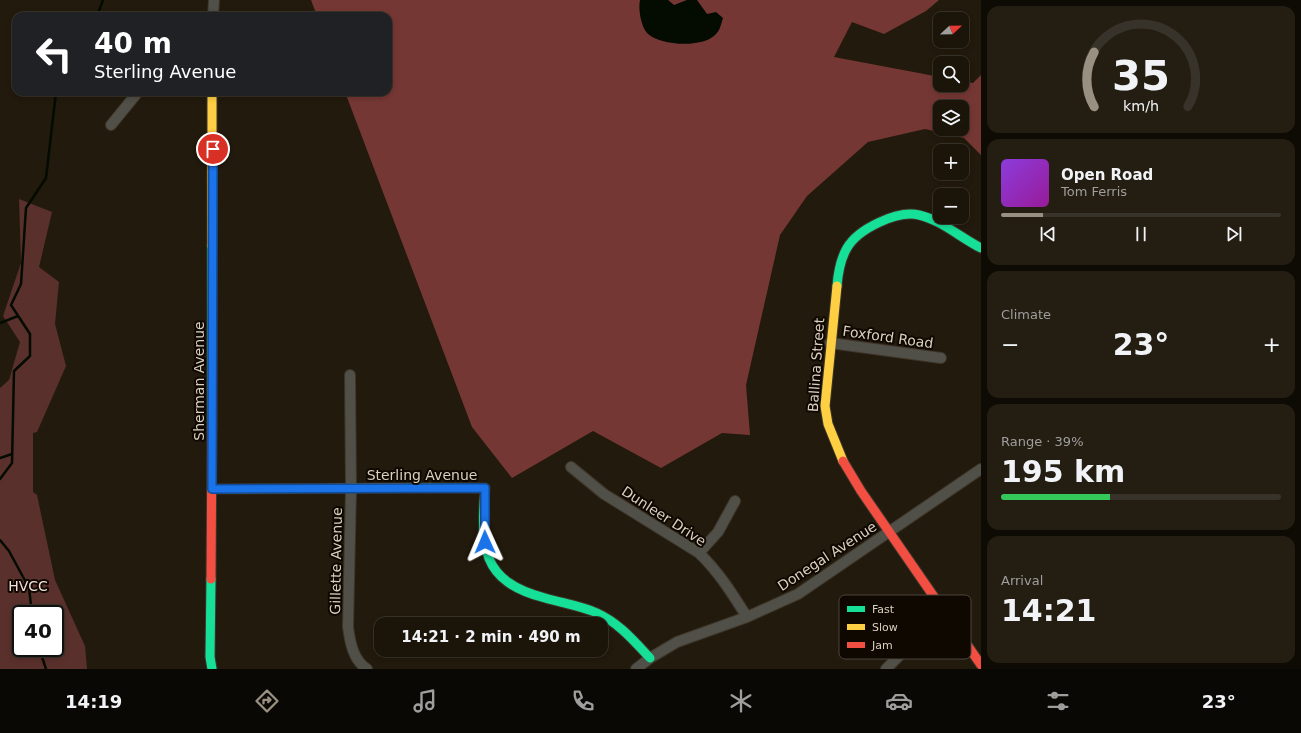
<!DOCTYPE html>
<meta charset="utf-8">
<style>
:root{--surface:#1a1409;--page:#231d12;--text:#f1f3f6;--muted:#9f9e9c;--line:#38332a;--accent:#9a9081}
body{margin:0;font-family:"DejaVu Sans",sans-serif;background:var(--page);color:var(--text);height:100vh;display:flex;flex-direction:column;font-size:15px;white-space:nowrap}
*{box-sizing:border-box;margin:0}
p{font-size:13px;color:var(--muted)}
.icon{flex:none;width:22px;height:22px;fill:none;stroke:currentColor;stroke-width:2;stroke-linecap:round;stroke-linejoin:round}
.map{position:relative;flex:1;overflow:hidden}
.panel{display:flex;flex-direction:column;gap:6px;padding:6px;background:#0e0b05;width:320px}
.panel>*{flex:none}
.hud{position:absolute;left:12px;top:12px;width:380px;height:84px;border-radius:12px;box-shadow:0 2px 6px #0003,0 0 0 1px var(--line);background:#202124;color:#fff;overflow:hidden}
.needle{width:26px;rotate:68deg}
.tools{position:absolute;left:933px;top:12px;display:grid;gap:8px}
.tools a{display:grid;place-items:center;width:36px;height:36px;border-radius:8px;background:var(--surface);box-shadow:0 2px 6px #0003,0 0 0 1px var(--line);font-size:20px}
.speed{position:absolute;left:12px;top:605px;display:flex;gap:8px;font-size:20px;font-weight:700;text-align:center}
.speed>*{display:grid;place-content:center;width:52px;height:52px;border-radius:50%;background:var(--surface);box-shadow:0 2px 6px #0003,0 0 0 1px var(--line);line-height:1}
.speed .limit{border:2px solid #111;border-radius:6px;background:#fff;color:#111}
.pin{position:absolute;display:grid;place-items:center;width:34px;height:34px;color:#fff;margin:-17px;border:2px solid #fff;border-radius:50%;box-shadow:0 1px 4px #0007}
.me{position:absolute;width:44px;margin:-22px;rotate:359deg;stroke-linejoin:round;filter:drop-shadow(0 0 3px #0008)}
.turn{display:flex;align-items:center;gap:14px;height:84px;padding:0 16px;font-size:18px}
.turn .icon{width:52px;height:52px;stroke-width:2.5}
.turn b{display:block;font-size:28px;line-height:34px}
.big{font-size:30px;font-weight:700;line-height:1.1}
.panel .widget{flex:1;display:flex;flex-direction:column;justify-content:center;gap:6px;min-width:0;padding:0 14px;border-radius:12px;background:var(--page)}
.panel .dial{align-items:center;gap:0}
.dial svg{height:104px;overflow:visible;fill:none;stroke:var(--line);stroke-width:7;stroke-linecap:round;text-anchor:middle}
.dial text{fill:var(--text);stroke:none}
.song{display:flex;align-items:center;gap:12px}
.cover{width:48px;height:48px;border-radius:6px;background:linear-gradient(135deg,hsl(270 70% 55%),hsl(300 70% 35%))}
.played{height:4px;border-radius:2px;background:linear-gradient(90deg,var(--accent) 15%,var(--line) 15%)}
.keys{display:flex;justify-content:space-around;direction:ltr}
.heat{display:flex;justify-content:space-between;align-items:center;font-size:22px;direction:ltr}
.charge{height:6px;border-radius:3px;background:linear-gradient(90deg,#34c759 39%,var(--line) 0)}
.trip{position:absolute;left:374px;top:617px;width:234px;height:40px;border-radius:12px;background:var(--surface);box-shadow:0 2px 6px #0003,0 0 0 1px var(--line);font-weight:700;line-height:40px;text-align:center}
.dock{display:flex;height:64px;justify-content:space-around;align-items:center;background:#0a0804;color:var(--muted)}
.dock .icon{width:28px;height:28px}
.dock .active{color:var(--accent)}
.dock b{font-size:18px;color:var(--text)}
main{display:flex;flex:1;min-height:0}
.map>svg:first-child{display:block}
.green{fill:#5a302c;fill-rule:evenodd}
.forest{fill:#753734;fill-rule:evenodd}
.water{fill:#040b01}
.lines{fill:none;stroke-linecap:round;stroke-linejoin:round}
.stream{stroke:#040b01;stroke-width:2.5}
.street-casing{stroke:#3e362a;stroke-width:12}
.fast-casing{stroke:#3e362a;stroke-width:11}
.slow-casing{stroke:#3e362a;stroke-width:11}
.jam-casing{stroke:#3e362a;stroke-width:11}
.street{stroke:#504f48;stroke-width:10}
.fast{stroke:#16e098;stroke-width:9}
.slow{stroke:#ffcf43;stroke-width:9}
.jam{stroke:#f24e42;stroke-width:9}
.route-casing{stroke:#114b97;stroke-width:10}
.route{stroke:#1a73e8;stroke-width:7}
.labels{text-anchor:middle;stroke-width:4;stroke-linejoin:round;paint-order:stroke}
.street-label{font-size:14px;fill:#dad0c0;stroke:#0f0801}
.park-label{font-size:14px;fill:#f5dedc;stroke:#0f0801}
.key{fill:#0f0801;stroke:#4c443a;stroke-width:1}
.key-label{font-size:11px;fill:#dad0c0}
</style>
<main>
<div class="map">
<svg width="981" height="669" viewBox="0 0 981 669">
<rect width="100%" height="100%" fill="#221a0c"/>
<path class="green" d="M 19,199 L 52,212 L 39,267 L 59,282 L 55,324 L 66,366 L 37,432 L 33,433 L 33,492 L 37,495 L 55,580 L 85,646 L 87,669 L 0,669 L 0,388 L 9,380 L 20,342 L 3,316 L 21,263 ZM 21,614 L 55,614 L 55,648 L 21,648 Z"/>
<path class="forest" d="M 311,0 L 939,0 L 926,11 L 884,34 L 852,22 L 834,57 L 940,77 L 940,85 L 962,85 L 962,81 L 973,83 L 981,75 L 981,155 L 964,138 L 925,129 L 868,142 L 807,196 L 780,235 L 746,385 L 750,435 L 722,433 L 661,468 L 593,431 L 512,478 L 472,427 L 345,92 L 388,92 L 388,16 L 317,16 ZM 940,107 L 962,107 L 962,129 L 940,129 Z"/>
<path class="water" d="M 640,0 L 668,0 L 674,5 L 687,0 L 697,0 L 707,14 L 716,12 L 723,18 C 721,24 720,31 715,35 C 702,48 660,46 647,33 C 641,26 638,9 640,0 Z"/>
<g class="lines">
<path class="stream" d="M 97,16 L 103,0
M 0,323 L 18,316
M 0,458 L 12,454
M 0,479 L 12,463 L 14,371 L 30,356 L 30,334 L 11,305 L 21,284 L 26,208 L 46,178 L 56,92
M 0,540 L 9,551 L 29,588 L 32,614
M 39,648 L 46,669"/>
<g class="street-casing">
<path id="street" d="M 213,16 L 214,0
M 111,125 L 138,92
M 830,343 L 941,358
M 350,375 L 351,489 L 348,627 C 350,642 353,660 367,669
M 571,467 L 604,494 L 699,553 C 719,572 733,595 747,617
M 699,553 L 718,532 L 735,501
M 636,669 L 650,658 L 677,642 L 747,617 L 798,594 L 981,469
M 886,669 L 901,654 L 951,622"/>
</g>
<g class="fast-casing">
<path id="fast" d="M 212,246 L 212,427
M 837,286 C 838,273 840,260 847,248 C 858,229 897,210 919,215 C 941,220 961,238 981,248
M 430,488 L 485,488 C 481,547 480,581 545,598 C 562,603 581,606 597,613 C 619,623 634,641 650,658
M 211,579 L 210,657 L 212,669"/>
</g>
<g class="slow-casing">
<path id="slow" d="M 212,92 L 212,246
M 837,286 L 825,406 L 828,424 L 843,461
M 212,489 L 430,488"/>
</g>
<g class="jam-casing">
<path id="jam" d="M 843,461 L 861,491 L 981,665
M 211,579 L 212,427"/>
</g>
<use href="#street" class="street"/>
<use href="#fast" class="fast"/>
<use href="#slow" class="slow"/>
<use href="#jam" class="jam"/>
</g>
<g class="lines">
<g class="route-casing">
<path id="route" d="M 213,149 L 212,489 L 485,488 L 485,542"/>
</g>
<use href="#route" class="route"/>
</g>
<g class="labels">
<g class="street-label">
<text transform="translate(888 337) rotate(8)" y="5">Foxford Road</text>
<text transform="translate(816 365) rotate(-86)" y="5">Ballina Street</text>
<text transform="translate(199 381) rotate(-90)" y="5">Sherman Avenue</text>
<text x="422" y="480">Sterling Avenue</text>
<text transform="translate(664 516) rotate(33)" y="5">Dunleer Drive</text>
<text transform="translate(827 556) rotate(-33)" y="5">Donegal Avenue</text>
<text transform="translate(336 561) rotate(-89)" y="5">Gillette Avenue</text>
</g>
<g class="park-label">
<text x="28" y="591">HVCC</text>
</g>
</g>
<rect x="839" y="595" width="132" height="64" rx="6" class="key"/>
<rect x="847" y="606" width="18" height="6" fill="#16e098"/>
<rect x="847" y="624" width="18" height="6" fill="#ffcf43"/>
<rect x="847" y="642" width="18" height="6" fill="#f24e42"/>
<g class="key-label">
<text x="872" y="613">Fast</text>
<text x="872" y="631">Slow</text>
<text x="872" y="649">Jam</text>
</g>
</svg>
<div class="tools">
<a><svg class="needle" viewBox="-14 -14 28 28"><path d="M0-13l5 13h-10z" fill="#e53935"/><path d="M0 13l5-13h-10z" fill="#9f9e9c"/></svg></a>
<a><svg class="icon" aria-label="search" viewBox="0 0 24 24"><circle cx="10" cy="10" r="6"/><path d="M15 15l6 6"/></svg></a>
<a><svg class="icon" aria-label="layers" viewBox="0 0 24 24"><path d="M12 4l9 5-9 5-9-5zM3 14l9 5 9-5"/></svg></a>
<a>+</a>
<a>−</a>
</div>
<div class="speed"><div class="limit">40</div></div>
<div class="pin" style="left:213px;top:149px;background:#d93025"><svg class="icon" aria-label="arrive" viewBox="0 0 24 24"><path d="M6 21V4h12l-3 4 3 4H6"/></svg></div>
<svg class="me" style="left:485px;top:542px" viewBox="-20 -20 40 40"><path d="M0-17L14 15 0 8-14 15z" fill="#1a73e8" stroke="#fff" stroke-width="4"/></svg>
<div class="trip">14:21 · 2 min · 490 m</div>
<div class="hud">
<div class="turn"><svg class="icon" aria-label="left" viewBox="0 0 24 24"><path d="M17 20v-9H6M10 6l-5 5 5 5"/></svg><div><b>40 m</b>Sterling Avenue</div></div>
</div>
</div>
<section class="panel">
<div class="widget dial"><svg viewBox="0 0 100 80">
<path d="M14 69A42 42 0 1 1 86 69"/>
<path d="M14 69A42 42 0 0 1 14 27" stroke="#9a9081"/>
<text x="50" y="56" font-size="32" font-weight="700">35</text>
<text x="50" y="72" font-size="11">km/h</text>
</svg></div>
<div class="widget">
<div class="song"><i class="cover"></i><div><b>Open Road</b><p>Tom Ferris</p></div></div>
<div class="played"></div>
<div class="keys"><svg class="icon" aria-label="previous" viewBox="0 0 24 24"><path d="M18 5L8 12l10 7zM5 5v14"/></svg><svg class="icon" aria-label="pause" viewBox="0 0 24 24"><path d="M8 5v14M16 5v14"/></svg><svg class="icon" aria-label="next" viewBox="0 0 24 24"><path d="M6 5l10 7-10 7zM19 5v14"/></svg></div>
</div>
<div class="widget"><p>Climate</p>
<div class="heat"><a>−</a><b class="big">23°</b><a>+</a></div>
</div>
<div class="widget"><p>Range · 39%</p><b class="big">195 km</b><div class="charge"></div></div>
<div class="widget"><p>Arrival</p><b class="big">14:21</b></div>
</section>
</main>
<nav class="dock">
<b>14:19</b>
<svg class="icon active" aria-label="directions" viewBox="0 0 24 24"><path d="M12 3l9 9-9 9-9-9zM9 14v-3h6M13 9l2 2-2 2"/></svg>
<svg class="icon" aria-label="music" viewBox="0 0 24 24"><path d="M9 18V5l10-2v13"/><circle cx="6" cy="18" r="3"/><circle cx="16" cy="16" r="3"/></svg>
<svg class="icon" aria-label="phone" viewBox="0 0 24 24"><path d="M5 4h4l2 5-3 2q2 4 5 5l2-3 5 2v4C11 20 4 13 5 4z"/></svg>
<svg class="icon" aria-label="climate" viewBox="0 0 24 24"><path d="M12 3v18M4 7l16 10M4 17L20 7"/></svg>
<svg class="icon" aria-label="car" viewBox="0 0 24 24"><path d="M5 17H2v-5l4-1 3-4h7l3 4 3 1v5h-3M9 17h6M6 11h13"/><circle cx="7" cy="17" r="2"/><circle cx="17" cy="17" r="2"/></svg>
<svg class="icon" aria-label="filters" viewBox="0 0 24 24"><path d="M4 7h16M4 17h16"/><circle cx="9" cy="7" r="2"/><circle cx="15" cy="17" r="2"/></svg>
<b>23°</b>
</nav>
